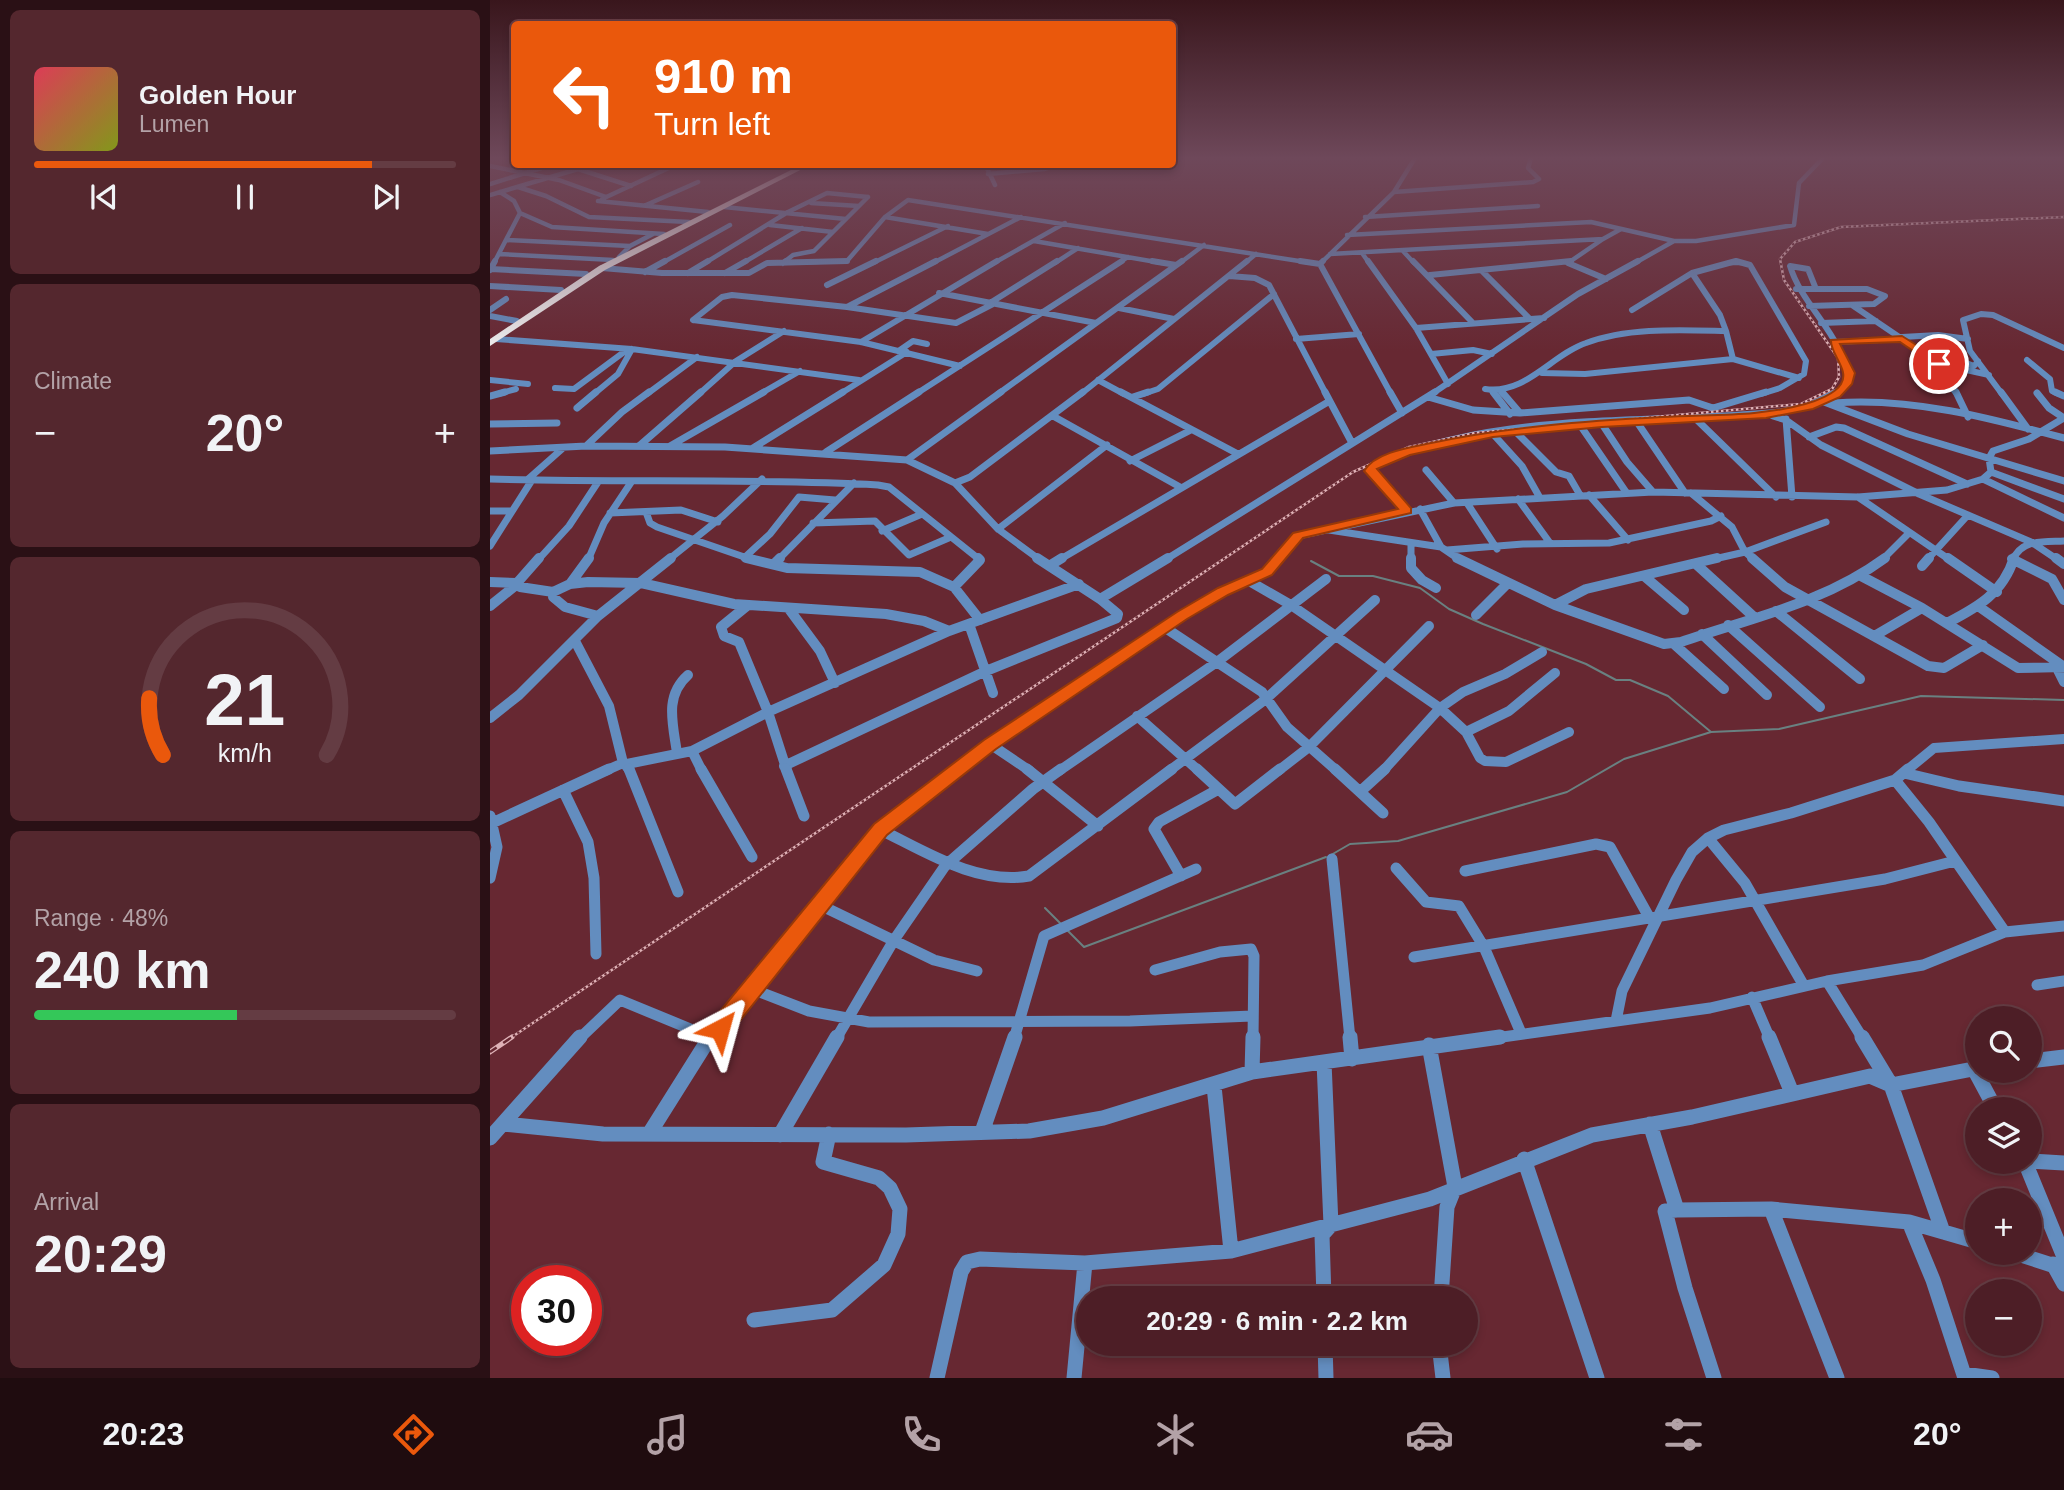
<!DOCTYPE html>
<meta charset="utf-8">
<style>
:root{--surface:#4d1e26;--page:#54272e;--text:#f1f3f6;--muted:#b3a2a7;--line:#643c43;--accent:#ea580c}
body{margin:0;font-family:Arial,sans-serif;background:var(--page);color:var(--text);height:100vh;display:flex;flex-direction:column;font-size:26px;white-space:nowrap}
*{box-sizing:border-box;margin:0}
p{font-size:23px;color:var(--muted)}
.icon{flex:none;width:38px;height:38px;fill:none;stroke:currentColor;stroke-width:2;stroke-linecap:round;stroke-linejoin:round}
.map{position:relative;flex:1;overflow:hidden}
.drawer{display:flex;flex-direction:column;gap:10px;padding:10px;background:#2a1015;width:490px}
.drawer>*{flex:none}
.top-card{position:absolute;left:21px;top:21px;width:665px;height:147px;border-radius:7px;box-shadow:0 4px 10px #0003,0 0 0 2px var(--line);background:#ea580c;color:#fff;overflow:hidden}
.tools{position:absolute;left:1475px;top:1006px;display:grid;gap:14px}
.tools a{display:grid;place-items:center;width:77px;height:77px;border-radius:50%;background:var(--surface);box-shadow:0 4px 10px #0003,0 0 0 2px var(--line);font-size:35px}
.speed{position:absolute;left:21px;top:1265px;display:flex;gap:14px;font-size:35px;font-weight:700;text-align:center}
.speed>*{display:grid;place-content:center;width:91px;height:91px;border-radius:50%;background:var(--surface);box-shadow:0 4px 10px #0003,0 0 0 2px var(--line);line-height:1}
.speed .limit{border:10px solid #d22;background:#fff;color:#111}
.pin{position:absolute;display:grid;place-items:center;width:60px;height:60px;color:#fff;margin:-30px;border:4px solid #fff;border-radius:50%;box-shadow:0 2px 7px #0007}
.me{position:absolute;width:77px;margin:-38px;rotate:39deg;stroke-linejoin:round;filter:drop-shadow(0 0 5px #0008)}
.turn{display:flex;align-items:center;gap:24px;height:147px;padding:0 28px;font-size:32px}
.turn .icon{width:91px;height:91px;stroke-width:2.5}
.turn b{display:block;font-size:49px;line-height:60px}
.big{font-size:52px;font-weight:700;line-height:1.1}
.drawer .tile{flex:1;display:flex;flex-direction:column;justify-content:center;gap:10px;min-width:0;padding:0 24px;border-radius:10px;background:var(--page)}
.drawer .dial{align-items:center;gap:0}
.dial svg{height:182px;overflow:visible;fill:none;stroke:var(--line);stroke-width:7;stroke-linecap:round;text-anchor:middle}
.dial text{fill:var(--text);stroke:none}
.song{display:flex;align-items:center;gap:21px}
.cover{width:84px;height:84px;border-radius:10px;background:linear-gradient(135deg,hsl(350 70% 55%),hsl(70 70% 35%))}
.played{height:7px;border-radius:4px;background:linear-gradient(90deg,var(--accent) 80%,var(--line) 80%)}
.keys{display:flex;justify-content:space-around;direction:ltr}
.heat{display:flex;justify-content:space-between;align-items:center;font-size:38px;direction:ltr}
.charge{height:10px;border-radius:5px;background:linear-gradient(90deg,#34c759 48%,var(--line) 0)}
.trip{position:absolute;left:586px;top:1286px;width:402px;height:70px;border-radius:35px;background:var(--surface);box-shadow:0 4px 10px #0003,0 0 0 2px var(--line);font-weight:700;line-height:70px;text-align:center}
.menu{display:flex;height:112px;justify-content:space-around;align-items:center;background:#1f0c0f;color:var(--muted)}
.menu .icon{width:49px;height:49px}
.menu .current{color:var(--accent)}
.menu b{font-size:32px;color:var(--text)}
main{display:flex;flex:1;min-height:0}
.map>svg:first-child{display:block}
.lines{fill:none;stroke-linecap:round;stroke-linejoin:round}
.stream{stroke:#698181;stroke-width:2}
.minor-far5{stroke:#638dbf;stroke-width:4.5}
.minor-far4{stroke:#638dbf;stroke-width:6}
.minor-far3{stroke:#638dbf;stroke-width:7}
.minor-far2{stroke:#638dbf;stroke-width:10}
.minor-far1{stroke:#638dbf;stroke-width:11}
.minor{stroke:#638dbf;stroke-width:15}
.highway{fill:#f0f0f0;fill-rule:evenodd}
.rail-far1-casing{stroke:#dfb2b7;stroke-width:2.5}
.rail-casing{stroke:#dfb2b7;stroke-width:5}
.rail-far1{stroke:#672832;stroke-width:2;stroke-dasharray:2.5;stroke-linecap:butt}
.rail{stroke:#672832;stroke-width:2.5;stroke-dasharray:8;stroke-linecap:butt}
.route{fill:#ea580c;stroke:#983908;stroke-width:2}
</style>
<main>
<section class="drawer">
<div class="tile">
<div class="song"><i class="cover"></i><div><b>Golden Hour</b><p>Lumen</p></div></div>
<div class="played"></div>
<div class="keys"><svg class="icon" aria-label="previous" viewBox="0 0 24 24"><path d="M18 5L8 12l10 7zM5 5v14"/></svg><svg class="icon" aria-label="pause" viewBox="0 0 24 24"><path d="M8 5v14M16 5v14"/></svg><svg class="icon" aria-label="next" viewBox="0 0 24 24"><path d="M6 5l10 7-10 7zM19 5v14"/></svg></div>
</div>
<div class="tile"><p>Climate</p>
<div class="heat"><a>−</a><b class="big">20°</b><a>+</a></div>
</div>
<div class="tile dial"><svg viewBox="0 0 100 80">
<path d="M14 69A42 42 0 1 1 86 69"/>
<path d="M14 69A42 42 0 0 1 8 44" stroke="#ea580c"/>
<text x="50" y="56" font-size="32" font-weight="700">21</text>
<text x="50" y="72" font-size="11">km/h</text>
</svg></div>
<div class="tile"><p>Range · 48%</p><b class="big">240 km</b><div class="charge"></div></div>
<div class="tile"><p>Arrival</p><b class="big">20:29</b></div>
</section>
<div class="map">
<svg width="1574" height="1378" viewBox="0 0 1574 1378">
<rect width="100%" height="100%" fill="#672832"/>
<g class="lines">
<path class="stream" d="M 821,561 L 849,576 L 883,576 L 930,588 L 959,609 L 993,624 L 1096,664 L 1126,680 L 1140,680 L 1178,696 L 1221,732
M 841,855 L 860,844 L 908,841 L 1077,792 L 1134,759 L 1221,732 L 1289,729 L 1431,696 L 1574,700
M 555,908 L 571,924
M 578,931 L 594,947 L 836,857"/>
<path class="minor-far5" d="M 495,164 L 505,185
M 0,166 L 69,180 L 116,197
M 498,174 L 554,169 L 571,164
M 0,184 L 64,164
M 28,187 L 56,196 L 99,217 L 199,222
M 10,192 L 24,201 L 30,213 L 62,227 L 174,234
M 904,192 L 925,158
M 0,195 L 88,169 L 141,186
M 112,199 L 185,165
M 108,201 L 218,212
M 321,203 L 369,206
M 156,205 L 208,182
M 234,207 L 356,219
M 395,217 L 498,234
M 875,217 L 1048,206
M 280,225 L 343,232
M 857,235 L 1101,222 L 1184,241 L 1206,241 L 1304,225 L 1309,183 L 1333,158
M 17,240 L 140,246
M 544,241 L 672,263
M 913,251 L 924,263
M 872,253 L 879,263
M 9,254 L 123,260
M 840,254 L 1113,239 L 1131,229
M 129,257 L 140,246 L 163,234
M 4,263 L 30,213
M 172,263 L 240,225
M 215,263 L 298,212 L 337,193 L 378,197
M 253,263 L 312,228
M 290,263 L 357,261 L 395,217 L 418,200 L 822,263
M 293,263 L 303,255 L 324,251 L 378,197
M 383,263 L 458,226
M 443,263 L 531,217
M 504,263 L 575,223
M 565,263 L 588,248
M 629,263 L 638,257
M 690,263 L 714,245
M 755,263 L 766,254
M 831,263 L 904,192 L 1043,182 L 1049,179 L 1038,168 L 1041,158
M 1078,263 L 1113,239
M 1145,263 L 1184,241
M 1240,263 L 1252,263"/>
<path class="minor-far4" d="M 446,261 L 357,307 L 466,323 L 503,304
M 662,261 L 686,265
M 810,261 L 830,264 L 901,394
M 878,261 L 926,328 L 958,384
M 923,261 L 982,322
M 293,263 L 296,261
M 1078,263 L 1116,279
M 830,264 L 833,261
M 112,268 L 172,273 L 259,273 L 277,263 L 357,261
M 1,269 L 96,274
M 0,270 L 5,261
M 992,271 L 1040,319
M 155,272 L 175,261
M 198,273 L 218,261
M 235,273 L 256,261
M 940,275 L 1081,261
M 739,276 L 765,278 L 779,285 L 836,394
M 337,285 L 386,261
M 0,286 L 71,290
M 1306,289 L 1377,289 L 1395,296 L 1384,304 L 1319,306
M 1326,289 L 1318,269 L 1300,266 C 1313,309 1358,338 1357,384 L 1345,394
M 449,293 L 606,323
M 500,303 L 567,261
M 1362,305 L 1449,364 L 1499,375
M 629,308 L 684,319
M 0,310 L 16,299
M 1142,310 L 1202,273
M 0,316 L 27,321
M 203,320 L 371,342 L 470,366
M 203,320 L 232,297 L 242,295 L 357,307
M 1331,323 L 1386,321
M 926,328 L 1054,318
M 1236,331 L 1243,359
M 1412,337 L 1448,335 L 1478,339
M 6,339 L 142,349 L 369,380
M 806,339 L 869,334
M 371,342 L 507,261
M 1345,342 L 1412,339
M 410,350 L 423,341 L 437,344
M 941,354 L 983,350 L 1002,354
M 1436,355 L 1461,357 L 1484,366 L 1488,361
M 1537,360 L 1560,379 L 1562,391 L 1569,394
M 1452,365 L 1451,375 L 1467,394
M 1052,373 L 1095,374 L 1243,359 L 1309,378
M 0,380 L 38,384
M 608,380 L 634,394
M 65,388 L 84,389 L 138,349
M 995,389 C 1036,395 1061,355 1096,343 C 1138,327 1192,330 1236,331 L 1230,315 L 1202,273 L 1246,261 L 1260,265 L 1316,361 L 1314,374 L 1290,388 L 1271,394
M 1010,390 L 1013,394
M 8,394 L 26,389
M 104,394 L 128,374 L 142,349
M 157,394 L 207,357
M 209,394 L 246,361 L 294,331
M 270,394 L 310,371
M 350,394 L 417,352
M 426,394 L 632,261
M 508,394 L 692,261
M 591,394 L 757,261
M 653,394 L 668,389 L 784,294
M 942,394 L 1088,294 L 1148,261
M 1512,394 L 1480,351 L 1473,320 L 1491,314 L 1503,315 L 1574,348"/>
<path class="minor-far3" d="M 631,392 L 748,454
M 835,392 L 862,443
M 900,392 L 912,413
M 1003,392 L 1020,414
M 1012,392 L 1030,413 L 1199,400 L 1223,408 L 1276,392
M 1466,392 L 1478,417
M 1511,392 L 1538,429
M 1565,392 L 1574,396
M 1547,393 L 1559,408 L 1574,418
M 0,396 L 15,392
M 643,397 L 658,392
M 938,397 L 983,410 L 1030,413
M 1334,402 L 1418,434 L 1574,481
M 1344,403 C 1421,397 1500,418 1574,438
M 87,408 L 106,392
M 563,416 L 690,487
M 1283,416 L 1296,420 L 1331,445 L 1429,494 L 1541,542 L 1568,560
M 1206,419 L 1286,497
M 1296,419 L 1302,497
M 1147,422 L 1195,493
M 0,424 L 67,423
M 1112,424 L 1137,462 L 1163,492
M 1090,425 L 1136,492
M 1026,432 L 1066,472 L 1079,476 L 1090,495
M 1003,434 L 1032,466 L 1050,498
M 1319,437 L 1346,427 L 1354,428 L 1477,484
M 96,446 L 132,412 L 159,392
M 149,446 L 211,392
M 180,446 L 274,392
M 263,448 L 353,392
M 0,451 L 96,446 L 235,447 L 417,460 L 465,483 L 508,529 L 550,560
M 336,452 L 429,392
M 417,460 L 511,392
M 640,461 L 701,430
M 936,470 L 964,503
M 1501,472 L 1574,499
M 0,479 C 129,483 259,478 388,485 L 399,487 L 490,560
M 1493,479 L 1574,518
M 37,480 L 72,449
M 465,483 L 480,477 L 593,392
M 1201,493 L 1242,527 L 1255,552 L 1264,560
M 1099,495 L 1138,540
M 1368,497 L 1460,560
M 1028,499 L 1060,543
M 977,503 L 1007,549
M 930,509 L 951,547
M 0,511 L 22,511
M 916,511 L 880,469 C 996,409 1163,425 1291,412 L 1319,406 L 1347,392
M 156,512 L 160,523 L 167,527 L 263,560
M 120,513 L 191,510 L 228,522
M 323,523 L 385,521 L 419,555 L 461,537
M 508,529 L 617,445
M 839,530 L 951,547 L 970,560
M 392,531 L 432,514
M 921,543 L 921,560
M 0,546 L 42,480
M 957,550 L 1033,544 L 1119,543 L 1221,521 L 1231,516
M 254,558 L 280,534 L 309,497 L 345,500
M 48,560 L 79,526 L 108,482
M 98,560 L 114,523 L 142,481
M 178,560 L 233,516 L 272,479
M 288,560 L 364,483
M 569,560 L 838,402
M 675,560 L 945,392
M 787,560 L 808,536 L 964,503 L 1163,492 L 1368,497 L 1457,490 L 1493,479 L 1501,472 L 1499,458 L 1503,451 L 1539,439 L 1574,418
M 1220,560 L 1255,552 L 1336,522
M 1392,560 L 1419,533
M 1437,560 L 1478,515
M 1523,560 C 1531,539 1554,542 1574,541"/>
<path class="minor-far2" d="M 256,558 L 297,568 L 430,572 L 464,587 L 490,620
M 547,558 L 610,599 L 678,558
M 921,558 L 921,568 L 932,580 L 946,588
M 967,558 L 1065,605 L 1174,644 L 1191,642 C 1261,618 1334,603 1395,558
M 1262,558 L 1295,587 L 1438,666 L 1454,668 L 1493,645
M 1458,558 L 1507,592
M 1566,558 L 1574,564
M 1522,559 L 1562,579 L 1574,600
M 284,564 L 290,558
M 1207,565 L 1264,617
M 559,566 L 572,558
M 1432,566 L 1439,558
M 1154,576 L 1194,610
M 1371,576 L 1432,608 L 1528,668 L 1574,667
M 759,581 L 801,605 L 950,708 L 976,732 L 990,758 L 995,761 L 1016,762 L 1079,732
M 0,582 L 27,583 L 30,587 L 63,592 L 80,584 L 98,582 L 151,583 L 244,604 L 396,614 L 434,621 L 459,631
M 27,583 L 49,558
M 80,584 L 99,558
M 464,587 L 490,560 L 488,558
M 63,592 L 63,597 L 75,607 L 108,616
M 258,605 L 231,627 L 234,636 L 249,642 L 278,712 L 459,631 L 589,584
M 1065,605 L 1096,589 L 1227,558
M 0,606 L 26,585
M 1488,606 L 1574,667
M 299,609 L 330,651 L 345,683
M 1286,611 L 1370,679
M 986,615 L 1018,583
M 1457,623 C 1488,607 1513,593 1524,558
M 479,624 L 503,693
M 1238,625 L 1330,707
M 674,627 L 772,692 L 797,727 L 847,771
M 1212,634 L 1277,695
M 1386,635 L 1432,608
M 85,641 L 119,706 L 133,763 L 115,771
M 1184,644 L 1234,689
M 1568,670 L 1574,682
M 647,716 L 709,771
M 0,718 L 29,695 L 108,616 L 181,558
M 976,732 L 1019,711 L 1065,673
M 500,744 L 540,771
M 202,751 L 278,712 L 297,771
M 187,753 C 183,724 174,696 198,675
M 134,763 L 140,771
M 137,764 L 202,751 L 212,771
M 294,766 L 496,671 L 627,618 L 628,614 L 610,599
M 468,771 L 557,704 L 692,615 L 733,591 L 777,572 L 789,558
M 569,771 L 727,662 L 836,579
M 679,771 L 776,699 L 885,600
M 788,771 L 819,747 L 939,626
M 893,771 L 950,708 L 973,692 L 1015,674 L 1052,652
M 1416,771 L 1444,748 L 1574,739"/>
<path class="minor-far1" d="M 139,769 L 188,892
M 211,769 L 262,857
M 296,769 L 314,816
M 537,769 L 608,826
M 707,769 L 745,804 L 790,769
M 845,769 L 893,813
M 1414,773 L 1469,786 L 1574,801
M 1405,780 L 1439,822 L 1515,932
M 73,790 L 98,842 L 104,878 L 106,954
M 872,790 L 895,769
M 0,816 L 7,847 L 0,878
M 0,824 L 119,769
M 391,830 C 436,852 487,885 539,876 L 682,769
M 1218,838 L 1255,883 L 1314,986
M 842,859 L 860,1039
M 906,868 L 936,902 L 969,906 L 994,947 L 1031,1033
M 975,871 L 1106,844 L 1120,847 L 1159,917
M 691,876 L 664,829 L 669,822 L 727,790
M 330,905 L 444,960 L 487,971
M 924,957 L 1395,879 L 1465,861
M 665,970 L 730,952 L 761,949 L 764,956 L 763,1039
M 1337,981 L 1373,1039
M 1547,985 L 1574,981
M 262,989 L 319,1011 L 379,1022 L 640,1021 L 762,1016
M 1262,997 L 1280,1039
M 1126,1021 L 1132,991 L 1186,880 L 1202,852 L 1218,838 L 1234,830 L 1301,813 L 1405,780 L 1418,769
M 89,1039 L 130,1000 L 215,1035 L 230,1029 L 391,830 L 471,769
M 219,1039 L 222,1034
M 346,1039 L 404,940 L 455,866 L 543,789 L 571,769
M 524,1039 L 554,936 L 706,869
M 998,1039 L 1220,1008 L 1337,981 L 1433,965 L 1515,932 L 1574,926"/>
<path class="minor" d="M 860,1037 L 862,1059
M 1279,1037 L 1302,1093
M 1372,1037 L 1401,1085 L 1453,1232
M 939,1045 L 965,1187 L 957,1207 L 951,1298
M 1540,1061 L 1574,1057
M 834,1062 L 841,1225 L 832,1235 L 834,1298
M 1484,1069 L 1506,1110
M 762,1072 L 763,1037
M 724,1086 L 741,1251
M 14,1124 L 113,1134 L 416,1135 L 539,1131 L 613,1118 L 762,1072 L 1010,1037
M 1160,1124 L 1187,1210 L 1175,1211 L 1195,1288 L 1224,1378
M 492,1132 L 525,1037
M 159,1134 L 220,1037
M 290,1135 L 347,1037
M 0,1138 L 90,1037
M 1034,1159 L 1107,1378
M 1540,1161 L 1574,1163
M 1535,1162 L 1574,1257
M 1281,1209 L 1347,1378
M 1187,1210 L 1281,1209 L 1419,1222 L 1488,1242
M 1419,1222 L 1443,1280 L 1475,1378
M 1525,1253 L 1574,1269
M 1563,1264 L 1574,1284
M 264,1320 L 342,1310 L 394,1265 L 408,1234 L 410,1209 L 400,1188 L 389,1178 L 333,1162 L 339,1134
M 835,1344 L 836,1378
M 949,1344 L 953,1378
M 1474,1374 L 1502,1378
M 447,1378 L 471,1272 L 477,1262 L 490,1259 L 595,1263 L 741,1251 L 940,1199 L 1102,1135 L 1202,1117 L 1380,1076 L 1401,1085 L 1488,1068
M 584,1378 L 595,1263"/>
<path class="highway" d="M 313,164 L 322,164 L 115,270 L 0,346 L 0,339 L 109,266 Z"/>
<g class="rail-far1-casing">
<path id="rail-far1" d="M 19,1039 L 863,472 L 919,447 L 985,433 L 1311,404 L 1342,389 L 1349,377 L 1348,358 L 1294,280 L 1290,259 L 1305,242 L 1351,227 L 1574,217"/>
</g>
<g class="rail-casing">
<path id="rail" d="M 0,1052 L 22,1037"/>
</g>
<use href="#rail-far1" class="rail-far1"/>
<use href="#rail" class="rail"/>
</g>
<linearGradient id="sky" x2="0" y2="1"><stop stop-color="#39161c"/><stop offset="0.45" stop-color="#6e485a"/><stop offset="1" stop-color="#6e485a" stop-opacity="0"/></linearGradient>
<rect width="1574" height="351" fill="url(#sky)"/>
<path class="route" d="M 1412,336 L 1452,361 L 1452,366 L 1445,366 L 1410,342 L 1350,344 L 1365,373 L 1362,384 L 1350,397 L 1323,409 L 1276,418 L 1112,427 L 1003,437 L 920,455 L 887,469 L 921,508 L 921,513 L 813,538 L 782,575 L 738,595 L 697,619 L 506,749 L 397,835 L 238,1036 L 230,1040 L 222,1036 L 219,1029 L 222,1021 L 384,824 L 494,740 L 687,612 L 728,588 L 772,569 L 803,533 L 908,509 L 874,471 C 885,452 922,447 941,443 C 1018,427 1094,421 1172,417 C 1219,414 1270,417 1315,404 C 1326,401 1345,394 1351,384 C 1360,370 1340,354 1341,340 Z"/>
</svg>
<div class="tools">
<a><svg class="icon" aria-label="search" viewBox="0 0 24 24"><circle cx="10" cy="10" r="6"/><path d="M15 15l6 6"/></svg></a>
<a><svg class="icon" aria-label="layers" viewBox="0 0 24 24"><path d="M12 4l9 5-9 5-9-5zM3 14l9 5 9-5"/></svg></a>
<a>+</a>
<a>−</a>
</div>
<div class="speed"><div class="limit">30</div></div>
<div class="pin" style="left:1449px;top:364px;background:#d93025"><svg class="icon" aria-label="arrive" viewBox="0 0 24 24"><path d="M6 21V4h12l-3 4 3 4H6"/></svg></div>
<svg class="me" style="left:230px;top:1029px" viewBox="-20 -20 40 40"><path d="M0-17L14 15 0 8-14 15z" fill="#ea580c" stroke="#fff" stroke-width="4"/></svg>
<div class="trip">20:29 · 6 min · 2.2 km</div>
<div class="top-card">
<div class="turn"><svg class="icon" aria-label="left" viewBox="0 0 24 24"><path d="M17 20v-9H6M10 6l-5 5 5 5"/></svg><div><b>910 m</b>Turn left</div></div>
</div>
</div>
</main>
<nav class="menu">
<b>20:23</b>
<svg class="icon current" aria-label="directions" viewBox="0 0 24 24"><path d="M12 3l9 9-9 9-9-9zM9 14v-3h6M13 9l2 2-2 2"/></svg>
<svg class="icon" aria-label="music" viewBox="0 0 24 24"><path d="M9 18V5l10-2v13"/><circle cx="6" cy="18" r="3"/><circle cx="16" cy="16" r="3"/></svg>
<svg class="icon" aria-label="phone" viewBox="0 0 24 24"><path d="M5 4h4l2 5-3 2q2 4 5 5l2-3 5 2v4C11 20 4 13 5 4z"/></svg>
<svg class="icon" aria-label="climate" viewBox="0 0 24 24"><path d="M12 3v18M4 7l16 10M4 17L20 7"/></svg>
<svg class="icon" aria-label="car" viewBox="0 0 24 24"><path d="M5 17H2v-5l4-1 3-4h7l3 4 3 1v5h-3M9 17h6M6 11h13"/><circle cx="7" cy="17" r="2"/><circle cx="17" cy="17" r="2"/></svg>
<svg class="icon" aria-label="filters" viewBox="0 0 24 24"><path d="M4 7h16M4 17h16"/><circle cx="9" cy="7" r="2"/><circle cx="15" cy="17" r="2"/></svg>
<b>20°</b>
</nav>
